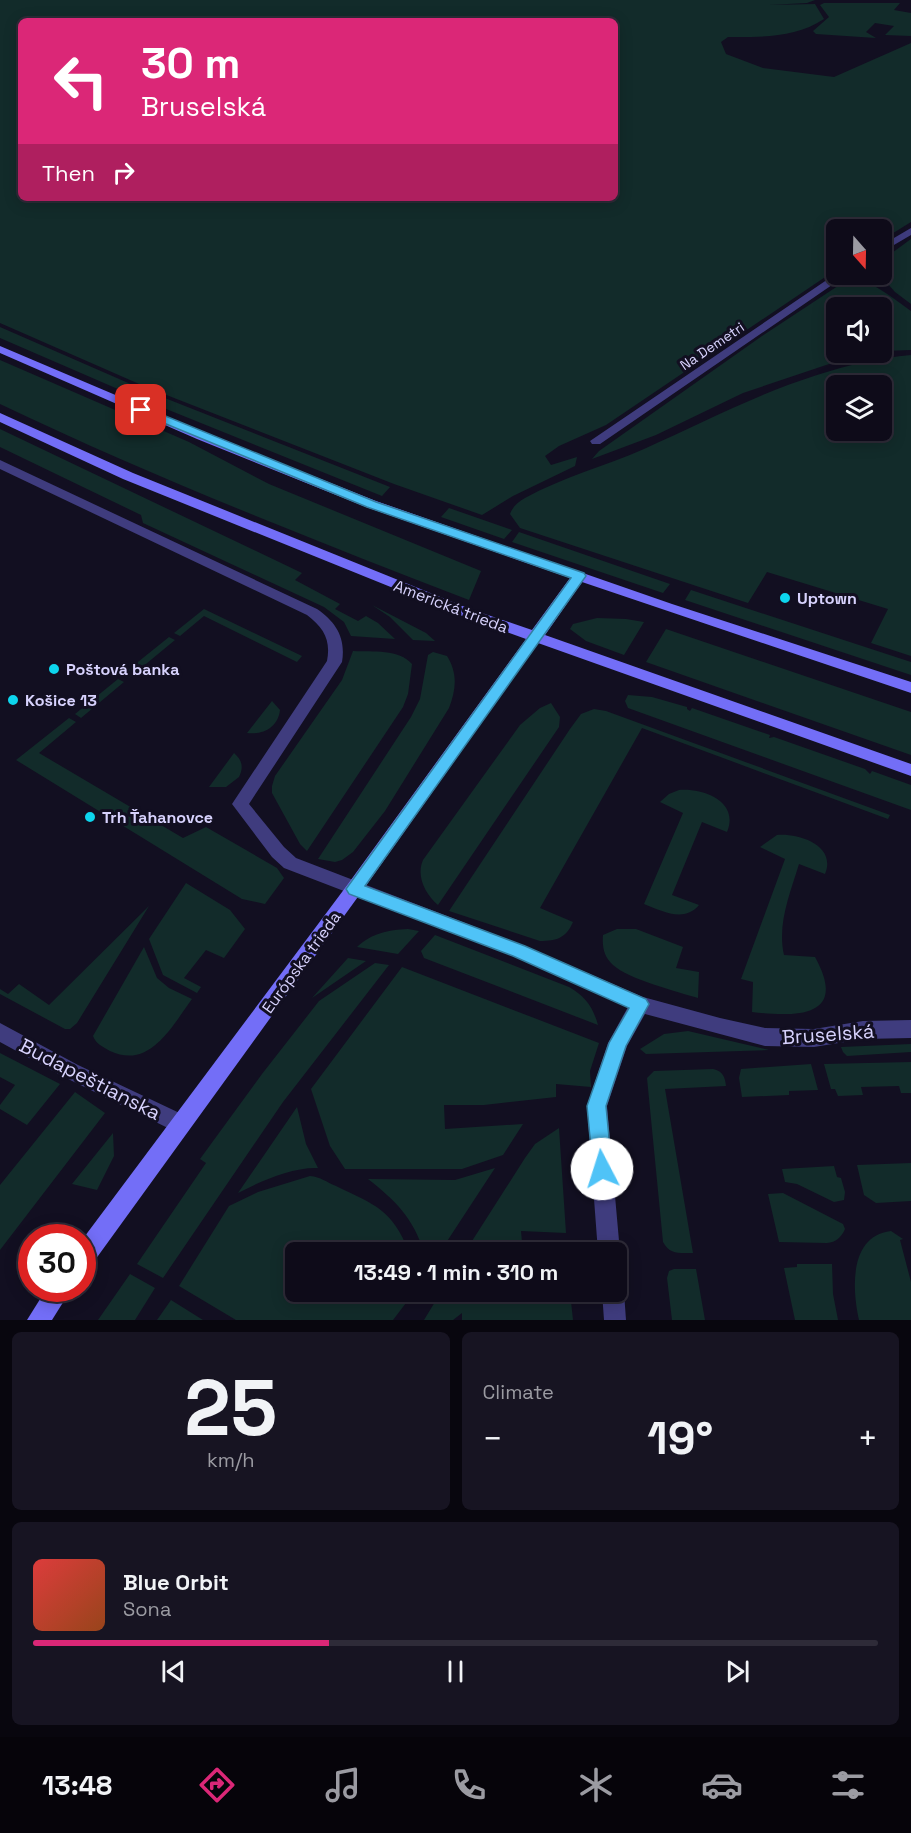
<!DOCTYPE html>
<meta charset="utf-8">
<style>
:root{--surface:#0e0b19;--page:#171422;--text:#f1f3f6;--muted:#9b9ba2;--line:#2e2b38;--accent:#db2777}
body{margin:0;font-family:"Space Grotesk",sans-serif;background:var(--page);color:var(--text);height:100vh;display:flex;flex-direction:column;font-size:22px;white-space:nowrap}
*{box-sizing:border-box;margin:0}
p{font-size:20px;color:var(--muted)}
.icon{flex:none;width:33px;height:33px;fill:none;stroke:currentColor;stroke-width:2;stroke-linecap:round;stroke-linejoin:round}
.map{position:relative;height:1320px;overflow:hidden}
.sheet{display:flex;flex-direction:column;gap:12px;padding:12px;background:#08060e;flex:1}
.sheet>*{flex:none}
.guide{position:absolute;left:18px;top:18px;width:600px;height:183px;border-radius:9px;box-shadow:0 3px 15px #0003,0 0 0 2px var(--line);background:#db2777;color:#fff;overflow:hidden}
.needle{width:39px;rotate:160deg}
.fabs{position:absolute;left:826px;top:219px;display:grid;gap:12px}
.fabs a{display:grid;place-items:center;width:66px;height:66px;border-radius:9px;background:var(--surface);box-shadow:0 3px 15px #0003,0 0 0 2px var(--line);font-size:30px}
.speed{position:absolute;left:18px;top:1224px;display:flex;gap:12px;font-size:30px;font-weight:700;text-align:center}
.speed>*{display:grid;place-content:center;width:78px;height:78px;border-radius:50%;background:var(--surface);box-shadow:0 3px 15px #0003,0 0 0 2px var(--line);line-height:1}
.speed .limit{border:9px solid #d22;background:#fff;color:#111}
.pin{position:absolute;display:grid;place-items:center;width:51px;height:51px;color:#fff;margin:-26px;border-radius:12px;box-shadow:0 3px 9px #0006}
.me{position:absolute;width:66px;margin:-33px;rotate:355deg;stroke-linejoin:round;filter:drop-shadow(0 0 4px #0008)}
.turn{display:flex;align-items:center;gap:21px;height:126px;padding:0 24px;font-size:27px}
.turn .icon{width:78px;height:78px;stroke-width:2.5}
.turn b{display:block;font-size:42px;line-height:51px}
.then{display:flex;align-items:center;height:57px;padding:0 24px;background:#0003;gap:12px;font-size:22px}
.big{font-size:45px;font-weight:700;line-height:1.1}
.sheet .widget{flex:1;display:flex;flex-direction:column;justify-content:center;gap:9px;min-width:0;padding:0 21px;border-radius:9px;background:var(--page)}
.sheet .dial{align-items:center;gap:0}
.dial b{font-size:78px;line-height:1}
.song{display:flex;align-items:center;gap:18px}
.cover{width:72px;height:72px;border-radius:9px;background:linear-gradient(135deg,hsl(0 70% 55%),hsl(20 70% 35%))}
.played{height:6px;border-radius:3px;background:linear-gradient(90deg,var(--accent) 35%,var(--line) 35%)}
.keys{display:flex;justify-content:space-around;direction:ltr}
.heat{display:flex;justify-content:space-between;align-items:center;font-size:33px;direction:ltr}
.sheet .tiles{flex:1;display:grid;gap:12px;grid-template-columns:1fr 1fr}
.widget:last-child{grid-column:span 2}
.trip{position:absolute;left:285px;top:1242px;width:342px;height:60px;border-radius:9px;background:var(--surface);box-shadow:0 3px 15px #0003,0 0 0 2px var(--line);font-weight:700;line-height:60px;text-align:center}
.dock{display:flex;height:96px;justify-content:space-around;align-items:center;background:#06040a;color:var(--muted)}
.dock .icon{width:42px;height:42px}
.dock .on{color:var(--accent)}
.dock b{font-size:27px;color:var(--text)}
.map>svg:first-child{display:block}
.green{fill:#122b2a;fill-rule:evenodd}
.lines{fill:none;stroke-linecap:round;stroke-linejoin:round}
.street{fill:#3f3c7e;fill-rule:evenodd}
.secondary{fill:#736ef7;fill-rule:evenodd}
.route{fill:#4fc3f7;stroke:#337fa1;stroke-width:1.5}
.poi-dot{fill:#0dd5ed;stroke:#120f21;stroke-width:2}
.labels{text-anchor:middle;stroke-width:6;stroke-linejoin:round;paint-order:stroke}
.far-street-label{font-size:14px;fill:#d7d2fd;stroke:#120f21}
.poi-label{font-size:16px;font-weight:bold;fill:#d7d2fd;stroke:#120f21;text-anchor:start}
.street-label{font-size:16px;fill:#d7d2fd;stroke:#120f21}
.near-street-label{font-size:20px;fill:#d7d2fd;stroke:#120f21}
</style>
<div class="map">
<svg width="911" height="1320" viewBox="0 0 911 1320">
<rect width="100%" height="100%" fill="#120f21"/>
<path class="green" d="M 0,0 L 815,0 L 807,3 L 769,5 L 815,4 L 824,19 C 795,38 762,37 728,37 L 721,42 L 726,54 L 763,68 L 834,77 L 911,43 L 911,222 L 882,240 L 882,230 L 837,230 L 837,269 L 606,425 L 559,446 L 545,456 L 551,465 L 577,457 L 575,466 L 513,496 L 482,515 L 394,484 L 146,387 L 0,323 ZM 21,21 L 615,21 L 615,198 L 21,198 Z
M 824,3 L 900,3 L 894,10 L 911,13 L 911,36 L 885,35 L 894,26 L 875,23 L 866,32 L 876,38 L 816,34 L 813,31 L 829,17 L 820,5 Z
M 911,239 L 911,304 L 895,292 L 880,275 L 885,258 Z
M 850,278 C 867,277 897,301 911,311 L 911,350 L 882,351 L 882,308 L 837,308 L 837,352 L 875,353 L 844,359 L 743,393 L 656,435 L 592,459 L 599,451 L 762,336 Z
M 0,327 L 142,389 L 390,487 L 382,496 L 134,396 L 0,338 Z
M 911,355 L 911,656 L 871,643 L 888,609 L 767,572 L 748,603 L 520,528 L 510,514 C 513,506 518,502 525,498 C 563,477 605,466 644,449 C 702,423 757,394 817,375 C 848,365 879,358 911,355 ZM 837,386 L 882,386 L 882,430 L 837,430 Z
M 0,360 L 189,442 L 269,484 L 481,571 L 469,600 C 311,539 153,477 0,404 Z
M 0,429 L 302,573 L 295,580 L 340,604 L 335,609 L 358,621 L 366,616 L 378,623 L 395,639 L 351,636 L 344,622 L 324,607 L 143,523 L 141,515 L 0,447 Z
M 449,508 L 512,530 L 504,539 L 441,517 Z
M 519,532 L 670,584 L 663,593 L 512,542 Z
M 691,590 L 911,662 L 911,675 L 685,600 Z
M 372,605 L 426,633 L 435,641 L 413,640 L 390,617 Z
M 204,609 L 302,656 L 297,662 L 204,616 L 180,636 L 174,633 Z
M 597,618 L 626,619 L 644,622 L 624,655 L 586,641 L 570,629 L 573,624 Z
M 666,629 L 911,712 L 911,755 L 646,662 Z
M 169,637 L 175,640 L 129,678 L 123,674 Z
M 353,651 C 373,652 399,649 412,664 L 408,694 L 403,707 L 307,851 L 300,844 L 272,793 L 272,786 L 275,776 L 342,680 Z
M 433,652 L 447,656 C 458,674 456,689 449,708 L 385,811 L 353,852 L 342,860 L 335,862 L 318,859 L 411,717 L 420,699 L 428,655 Z
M 118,679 L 124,682 L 81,718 L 75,714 Z
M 628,695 L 652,697 L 687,707 L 687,709 L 690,711 L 692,708 L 770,735 L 769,738 L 774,737 L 865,769 L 870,774 L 872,771 L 911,785 L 911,810 L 628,708 L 625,701 Z
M 272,701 L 280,710 C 278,727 264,735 247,733 Z
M 551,703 L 560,717 L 559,727 L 438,905 C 425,894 416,876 423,860 L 520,725 L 540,708 Z
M 594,709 L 606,711 L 890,815 L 888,819 L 642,728 L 540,908 L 573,922 C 566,938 557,941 540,941 L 449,911 L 570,729 L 581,714 Z
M 69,718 L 76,722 L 39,753 L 183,838 L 206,827 L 277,868 L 284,878 L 265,904 L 242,899 L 16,760 Z
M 234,753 C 242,760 244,767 239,777 L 226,787 L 209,787 Z
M 679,790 C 702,788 740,801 727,832 L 702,822 L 672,895 L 699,905 C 684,923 662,911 644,904 L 683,813 L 660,802 L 669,794 Z
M 777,835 C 798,833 837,845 825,874 L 799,864 C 790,894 777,924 784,955 L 815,957 C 849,1018 796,1017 752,1012 L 753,982 L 741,979 L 785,859 L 760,847 Z
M 186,883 L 230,910 L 245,929 L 224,958 L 206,950 L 184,978 L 201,987 L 197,993 L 163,975 L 149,939 Z
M 149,906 L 77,1023 L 70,1029 L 65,1029 L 0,994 L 0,989 L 8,994 L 19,984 L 49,1005 Z
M 408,929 L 419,931 L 398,954 L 357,947 C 372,933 388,930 408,929 Z
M 617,929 L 636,929 L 683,947 L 676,968 L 699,972 L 698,998 C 678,992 628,979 613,965 C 604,957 602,947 603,935 Z
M 435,935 L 569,987 C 585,996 593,1007 598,1025 L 424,958 L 421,951 Z
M 144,947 L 157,978 L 169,988 L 192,999 C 172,1026 150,1070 110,1051 C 103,1047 96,1044 93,1036 Z
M 348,958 L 366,961 L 312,998 Z
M 375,963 L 389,965 L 283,1102 L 163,1278 L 137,1264 L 206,1163 L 200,1159 L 262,1074 L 319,1001 Z
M 402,967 L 599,1043 L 590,1071 L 591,1087 L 556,1084 L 556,1097 L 484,1105 L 444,1105 L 445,1129 L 523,1124 L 503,1155 L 462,1169 L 345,1169 L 330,1146 L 311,1089 Z
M 688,1031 L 769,1050 L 646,1054 L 640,1049 L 664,1034 Z
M 911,1044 L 911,1052 L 847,1056 L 843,1052 L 841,1047 Z
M 0,1053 L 60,1084 L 27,1125 L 0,1109 L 0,1105 L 15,1085 L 0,1077 Z
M 911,1062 L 911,1093 L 901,1093 L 899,1086 L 861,1087 L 863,1095 L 838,1096 L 835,1089 L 831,1089 L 824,1064 Z
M 811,1064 L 818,1090 L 789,1091 L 789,1095 L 742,1097 L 739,1078 L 741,1069 Z
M 713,1069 C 723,1071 725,1077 726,1086 L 665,1089 L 693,1253 C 680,1253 670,1255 663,1242 L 647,1078 L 654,1071 Z
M 75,1092 L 105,1113 L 0,1250 L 0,1185 Z
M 297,1107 L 306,1144 L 318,1168 C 292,1167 261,1181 238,1193 Z
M 559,1128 L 566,1233 L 521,1231 L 522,1242 L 567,1245 L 568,1252 L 465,1252 L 525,1158 L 535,1144 Z
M 113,1133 L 114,1156 L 97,1190 L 72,1184 Z
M 911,1163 L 911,1201 L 876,1203 L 864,1195 L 857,1165 Z
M 834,1166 L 837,1177 L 841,1178 L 845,1192 L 844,1200 L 834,1202 L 797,1184 L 785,1182 L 782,1169 Z
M 495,1168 L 440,1252 L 424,1252 C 413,1218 396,1201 368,1179 L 455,1180 Z
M 310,1176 C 321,1177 326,1182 336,1186 C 375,1205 392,1209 409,1252 L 296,1252 L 296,1292 L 411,1292 L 409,1299 L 393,1320 L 236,1320 L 179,1286 L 229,1206 L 258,1192 Z
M 783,1193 L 843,1224 L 845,1229 C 841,1238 836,1242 827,1243 L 779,1242 L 768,1194 Z
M 891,1231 L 903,1239 L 900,1240 L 911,1282 L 911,1320 L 859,1320 C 852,1289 849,1236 891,1231 Z
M 797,1264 L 832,1264 L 833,1294 L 838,1320 L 795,1320 L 784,1268 L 797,1267 Z
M 674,1269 L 696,1269 L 705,1320 L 672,1320 L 667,1278 L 669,1271 Z
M 130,1274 L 155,1288 L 135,1320 L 98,1320 Z
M 441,1292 L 570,1292 L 573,1320 L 462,1320 L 462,1313 L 453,1320 L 424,1320 Z
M 171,1300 L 203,1320 L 157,1320 Z"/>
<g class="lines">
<path class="street" d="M 911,228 L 911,235 L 882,252 L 882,245 Z
M 837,273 L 848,274 L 600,444 L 592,444 L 590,441 Z
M 0,460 L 317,609 C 336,622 346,638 342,662 L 249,804 L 284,847 L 296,858 L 525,946 L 643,997 L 720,1018 L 765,1028 L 814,1029 L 863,1021 L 911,1020 L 911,1038 L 863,1039 L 814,1047 L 765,1046 L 645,1014 L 627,1046 L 607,1106 L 620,1252 L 616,1260 L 616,1252 L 598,1252 L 587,1106 L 608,1043 L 628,1007 L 513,956 L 284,868 L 272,857 L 232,804 L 327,661 C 331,640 324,628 307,615 L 0,469 Z
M 0,1023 L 78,1065 L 188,1117 L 191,1124 L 188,1131 L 181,1134 L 174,1131 L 64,1077 L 0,1042 Z
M 616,1282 L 621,1284 L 624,1292 L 626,1320 L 604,1320 L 602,1292 L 616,1292 Z"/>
<path class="secondary" d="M 0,346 L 205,433 L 376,501 L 672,604 L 911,682 L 911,693 L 582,582 L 545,635 L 911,764 L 911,776 L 538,643 L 360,894 L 90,1267 L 82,1270 L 82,1240 L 348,884 L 526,639 L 460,615 L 123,479 L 0,422 L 0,413 L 133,473 L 470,609 L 532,630 L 570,578 L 366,507 L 197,439 L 0,353 Z
M 47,1288 L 72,1288 L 52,1320 L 27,1320 Z"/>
</g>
<path class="route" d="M 141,406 L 376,502 L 584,573 L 586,576 L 365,886 L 525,946 L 646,999 L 649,1004 L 626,1046 L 606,1106 L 612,1169 L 609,1175 L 602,1178 L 595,1175 L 593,1169 L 587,1106 L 609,1043 L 629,1008 L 513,956 L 349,894 L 346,889 L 571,578 L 367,507 L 137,412 L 137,407 Z"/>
<g class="poi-dot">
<circle cx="785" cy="598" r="6"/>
<circle cx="54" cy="669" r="6"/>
<circle cx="13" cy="700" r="6"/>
<circle cx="90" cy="817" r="6"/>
</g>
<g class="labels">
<g class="far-street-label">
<text transform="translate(712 346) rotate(-34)" y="5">Na Demetri</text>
</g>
<g class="poi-label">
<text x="797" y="604">Uptown</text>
<text x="66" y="675">Poštová banka</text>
<text x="25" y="706">Košice 13</text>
<text x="102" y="823">Trh Ťahanovce</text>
</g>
<g class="street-label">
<text transform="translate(451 606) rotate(21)" y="6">Americká trieda</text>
<text transform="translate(301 962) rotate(-54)" y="6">Európska trieda</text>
</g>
<g class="near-street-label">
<text transform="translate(828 1034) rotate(-4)" y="7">Bruselská</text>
<text transform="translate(90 1079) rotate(27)" y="7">Budapeštianska</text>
</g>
</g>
</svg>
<div class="fabs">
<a><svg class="needle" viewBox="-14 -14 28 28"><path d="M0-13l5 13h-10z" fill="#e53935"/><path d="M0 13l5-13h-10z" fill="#9b9ba2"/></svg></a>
<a><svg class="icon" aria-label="sound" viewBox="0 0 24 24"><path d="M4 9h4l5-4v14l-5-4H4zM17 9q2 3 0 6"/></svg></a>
<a><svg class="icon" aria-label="layers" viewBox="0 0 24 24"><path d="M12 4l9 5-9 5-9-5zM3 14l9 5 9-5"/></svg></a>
</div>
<div class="speed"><div class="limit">30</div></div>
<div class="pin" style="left:141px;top:410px;background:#d93025"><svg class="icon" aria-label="arrive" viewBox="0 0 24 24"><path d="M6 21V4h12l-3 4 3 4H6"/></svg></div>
<svg class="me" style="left:602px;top:1169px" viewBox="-20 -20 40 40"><circle r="19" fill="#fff"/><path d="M0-13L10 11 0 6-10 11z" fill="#4fc3f7"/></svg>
<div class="trip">13:49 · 1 min · 310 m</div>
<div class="guide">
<div class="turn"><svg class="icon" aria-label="left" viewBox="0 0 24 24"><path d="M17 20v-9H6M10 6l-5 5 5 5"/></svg><div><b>30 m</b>Bruselská</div></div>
<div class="then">Then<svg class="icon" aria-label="right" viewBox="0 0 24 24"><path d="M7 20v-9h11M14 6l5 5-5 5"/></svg></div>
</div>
</div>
<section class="sheet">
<div class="tiles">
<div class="widget dial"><b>25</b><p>km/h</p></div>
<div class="widget"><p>Climate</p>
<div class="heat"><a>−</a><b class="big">19°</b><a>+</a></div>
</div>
<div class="widget">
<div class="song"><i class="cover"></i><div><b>Blue Orbit</b><p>Sona</p></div></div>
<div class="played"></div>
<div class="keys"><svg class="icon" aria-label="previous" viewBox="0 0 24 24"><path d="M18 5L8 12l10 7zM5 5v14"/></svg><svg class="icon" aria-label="pause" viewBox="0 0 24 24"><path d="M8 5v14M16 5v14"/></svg><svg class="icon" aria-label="next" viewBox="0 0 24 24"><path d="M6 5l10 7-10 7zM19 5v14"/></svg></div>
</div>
</div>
</section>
<nav class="dock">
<b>13:48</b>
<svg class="icon on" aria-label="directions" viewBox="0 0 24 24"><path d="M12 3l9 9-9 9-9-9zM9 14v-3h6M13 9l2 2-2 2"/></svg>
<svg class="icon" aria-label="music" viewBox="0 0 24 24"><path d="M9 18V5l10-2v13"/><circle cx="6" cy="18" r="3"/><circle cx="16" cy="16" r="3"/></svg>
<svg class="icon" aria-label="phone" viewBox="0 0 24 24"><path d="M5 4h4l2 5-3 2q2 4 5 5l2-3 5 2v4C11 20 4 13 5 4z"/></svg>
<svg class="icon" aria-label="climate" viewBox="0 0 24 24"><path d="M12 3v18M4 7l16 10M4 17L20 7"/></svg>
<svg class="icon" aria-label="car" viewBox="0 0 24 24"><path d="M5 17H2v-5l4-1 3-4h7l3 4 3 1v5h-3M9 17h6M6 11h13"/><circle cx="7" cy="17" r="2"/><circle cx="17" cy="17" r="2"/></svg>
<svg class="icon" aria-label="filters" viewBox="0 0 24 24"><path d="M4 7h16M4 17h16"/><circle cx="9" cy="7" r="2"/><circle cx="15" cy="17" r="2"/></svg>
</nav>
